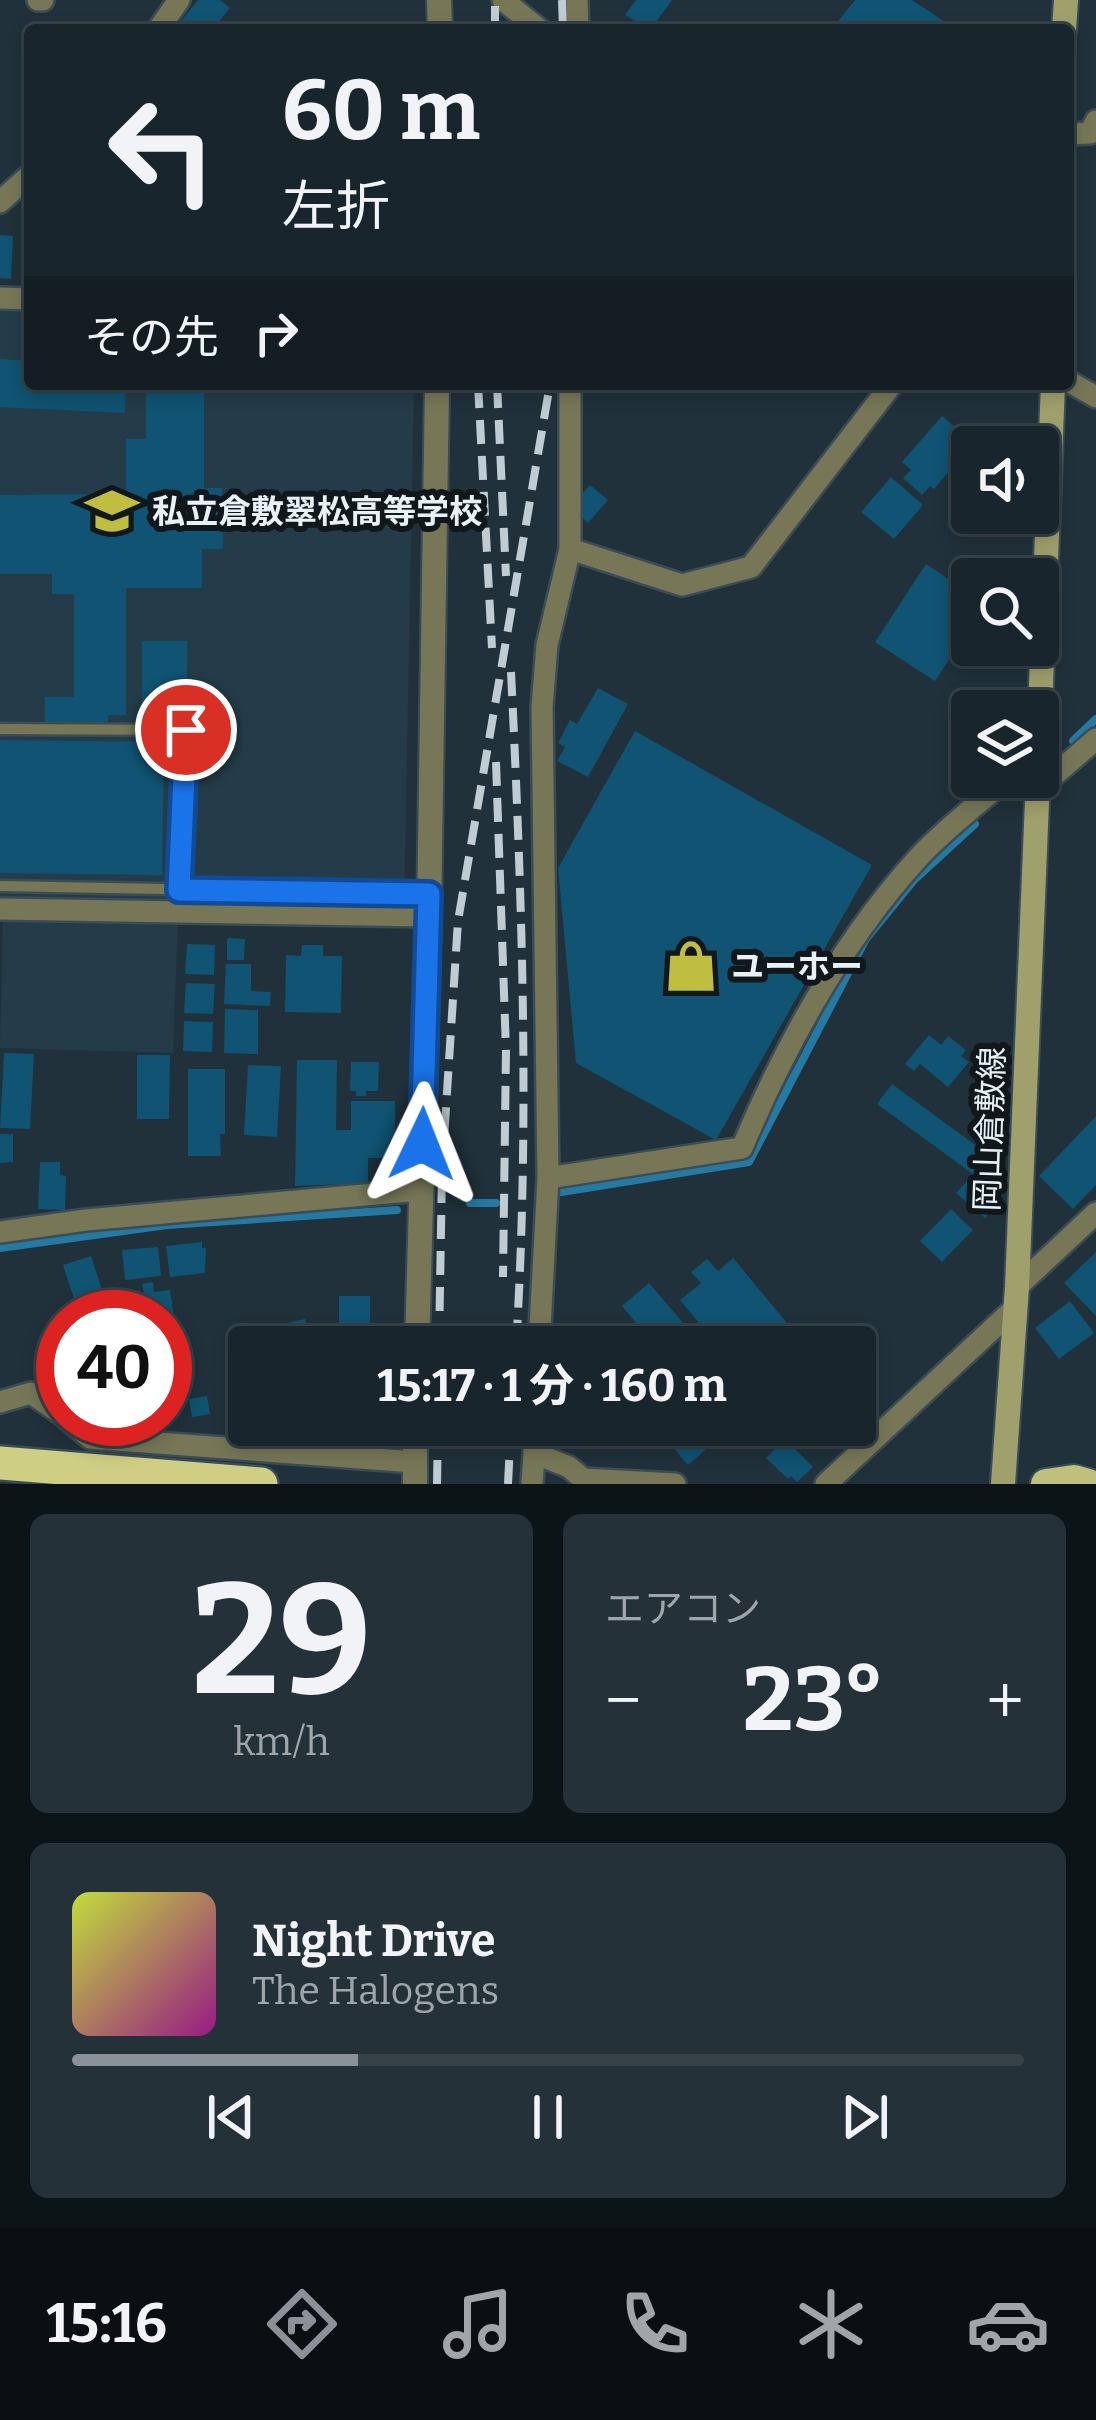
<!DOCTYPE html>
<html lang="ja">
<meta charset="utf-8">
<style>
:root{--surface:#18252c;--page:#253138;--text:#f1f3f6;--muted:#9fa5a9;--line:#364248;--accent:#8c9099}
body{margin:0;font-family:Bitter,"Noto Sans JP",serif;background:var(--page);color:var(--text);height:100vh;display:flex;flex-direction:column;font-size:45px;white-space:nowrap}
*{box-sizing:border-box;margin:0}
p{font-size:39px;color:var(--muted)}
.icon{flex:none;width:66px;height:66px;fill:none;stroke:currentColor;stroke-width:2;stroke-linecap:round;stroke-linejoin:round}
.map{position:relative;height:1484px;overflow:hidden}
.drawer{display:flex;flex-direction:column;gap:30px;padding:30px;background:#0d1418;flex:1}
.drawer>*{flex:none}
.guide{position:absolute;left:24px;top:24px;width:1050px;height:366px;border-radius:12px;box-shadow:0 6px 18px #0003,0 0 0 3px var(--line);background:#18252c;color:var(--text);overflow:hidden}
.buttons{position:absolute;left:951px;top:426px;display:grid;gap:24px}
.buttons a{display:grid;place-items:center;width:108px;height:108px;border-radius:12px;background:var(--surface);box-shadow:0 6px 18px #0003,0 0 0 3px var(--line);font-size:60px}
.speed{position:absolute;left:36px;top:1290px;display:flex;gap:24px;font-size:60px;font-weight:700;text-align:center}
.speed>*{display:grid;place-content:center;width:156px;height:156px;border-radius:50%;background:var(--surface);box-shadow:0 6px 18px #0003,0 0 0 3px var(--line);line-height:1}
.speed .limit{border:18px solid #d22;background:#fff;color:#111}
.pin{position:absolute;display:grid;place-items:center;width:102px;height:102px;color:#fff;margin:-51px;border:6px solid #fff;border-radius:50%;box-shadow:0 3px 12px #0007}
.me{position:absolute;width:132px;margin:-66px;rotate:2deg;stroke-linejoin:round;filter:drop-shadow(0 0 9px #0008)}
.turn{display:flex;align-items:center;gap:42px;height:252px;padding:0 60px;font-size:54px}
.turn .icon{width:156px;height:156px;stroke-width:2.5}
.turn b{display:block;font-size:84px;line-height:102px}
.then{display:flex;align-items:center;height:114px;padding:0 60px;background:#0003;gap:24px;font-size:45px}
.big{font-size:90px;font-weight:700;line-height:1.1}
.drawer .tile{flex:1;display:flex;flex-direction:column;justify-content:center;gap:18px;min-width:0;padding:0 42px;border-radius:18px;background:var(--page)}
.drawer .dial{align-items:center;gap:0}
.dial b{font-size:156px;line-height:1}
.song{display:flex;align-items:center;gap:36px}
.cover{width:144px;height:144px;border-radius:18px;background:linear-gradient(135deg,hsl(70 70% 55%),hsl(310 70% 35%))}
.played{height:12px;border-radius:6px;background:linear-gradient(90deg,var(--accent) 30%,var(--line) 30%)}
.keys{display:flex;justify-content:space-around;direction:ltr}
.heat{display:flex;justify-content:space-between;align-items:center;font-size:66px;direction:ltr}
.drawer .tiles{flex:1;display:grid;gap:30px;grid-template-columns:1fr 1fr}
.tile:last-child{grid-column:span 2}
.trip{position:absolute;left:228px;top:1326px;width:648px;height:120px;border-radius:12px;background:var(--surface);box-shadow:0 6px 18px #0003,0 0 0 3px var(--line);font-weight:700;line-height:120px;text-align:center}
.tabs{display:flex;height:192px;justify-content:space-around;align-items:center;background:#0a0f12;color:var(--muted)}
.tabs .icon{width:84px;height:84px}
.tabs .selected{color:var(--accent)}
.tabs b{font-size:54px;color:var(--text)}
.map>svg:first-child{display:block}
.built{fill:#243c49}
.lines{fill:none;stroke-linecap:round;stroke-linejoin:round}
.stream{stroke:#247aa3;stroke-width:8}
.building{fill:#105372}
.service-casing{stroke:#3c4c55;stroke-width:15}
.minor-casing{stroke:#3c4c55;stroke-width:26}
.tertiary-casing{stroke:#3c4c55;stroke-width:28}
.secondary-casing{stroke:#3c4c55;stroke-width:28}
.primary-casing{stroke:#3c4c55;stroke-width:34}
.trunk-casing{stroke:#3c4c55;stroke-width:38}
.service{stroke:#777758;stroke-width:10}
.minor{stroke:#777758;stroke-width:21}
.tertiary{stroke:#777758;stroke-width:24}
.secondary{stroke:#a0a06d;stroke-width:24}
.primary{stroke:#bfbf7e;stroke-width:30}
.trunk{stroke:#cece85;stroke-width:33}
.rail{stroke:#c0ccd2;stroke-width:8;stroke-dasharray:24 12;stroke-linecap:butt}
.route-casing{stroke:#114b97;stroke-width:30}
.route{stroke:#1a73e8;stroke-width:21}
.labels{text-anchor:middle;stroke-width:12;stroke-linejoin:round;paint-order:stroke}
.poi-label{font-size:33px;font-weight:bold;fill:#e7f1f7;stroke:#11181c;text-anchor:start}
.street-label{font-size:33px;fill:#e7f1f7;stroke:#11181c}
</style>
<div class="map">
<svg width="1096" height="1484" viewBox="0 0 1096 1484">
<rect width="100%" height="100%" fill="#20313b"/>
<path class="built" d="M 0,309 L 30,310 L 30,384 L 414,384 L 404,909 L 0,901 Z
M 3,913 L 178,918 L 173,1053 L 0,1048 Z"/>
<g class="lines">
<path class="stream" d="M 1073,741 L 1096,719
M 555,1193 L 749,1162 L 866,939 L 914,880 L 975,824
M 470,1203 L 496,1203
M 0,1248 L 167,1225 L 397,1210"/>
</g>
<path class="building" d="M 198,0 L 220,0 L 230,8 L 212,30 L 192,30 L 181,21 Z
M 636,0 L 672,0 L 650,30 L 625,15 Z
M 855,0 L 912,0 L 957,30 L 831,30 Z
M 0,235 L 13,236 L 11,279 L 0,278 Z
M 0,359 L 30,361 L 30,384 L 126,384 L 125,413 L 0,407 Z
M 146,384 L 204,384 L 204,488 L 222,488 L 223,549 L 202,549 L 202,588 L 126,588 L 126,715 L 108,715 L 108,722 L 45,722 L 45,697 L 74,697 L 74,594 L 52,594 L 52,574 L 0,574 L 0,495 L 126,494 L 126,439 L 146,439 Z
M 942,416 L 973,443 L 934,489 L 930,486 L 922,495 L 903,478 L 911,470 L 902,462 Z
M 972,476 L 972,513 L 999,513 L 978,537 L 959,520 L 971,506 L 956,494 Z
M 891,477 L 923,505 L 894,539 L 861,512 Z
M 590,485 L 608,500 L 588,523 L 570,508 Z
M 926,564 L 972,595 L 972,624 L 935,681 L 875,642 Z
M 142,641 L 187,641 L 187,707 L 142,708 Z
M 598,688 L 628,704 L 588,777 L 557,761 L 565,747 L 558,743 L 570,720 L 577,724 Z
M 635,731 L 872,865 L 716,1140 L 576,1063 L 558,868 Z
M 0,740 L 164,742 L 162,875 L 0,873 Z
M 227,938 L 245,939 L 244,960 L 227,960 Z
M 187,944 L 215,945 L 214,975 L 185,974 Z
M 302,945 L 323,945 L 323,956 L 342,956 L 341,1013 L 285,1012 L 286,955 L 301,956 Z
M 226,964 L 251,964 L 251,991 L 271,992 L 270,1006 L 224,1004 Z
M 186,983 L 215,984 L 213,1014 L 184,1013 Z
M 225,1009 L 258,1010 L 258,1054 L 224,1053 Z
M 184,1021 L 213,1022 L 212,1052 L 183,1051 Z
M 929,1035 L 941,1045 L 948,1036 L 966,1050 L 961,1056 L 969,1062 L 948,1087 L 920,1064 L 914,1071 L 905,1064 Z
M 4,1053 L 34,1054 L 30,1129 L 0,1128 Z
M 137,1055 L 170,1055 L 169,1119 L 137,1119 Z
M 297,1060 L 337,1060 L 336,1130 L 351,1130 L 351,1101 L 395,1101 L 395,1158 L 368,1158 L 368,1183 L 295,1186 Z
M 351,1062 L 379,1062 L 378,1091 L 366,1091 L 366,1096 L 356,1096 L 356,1091 L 350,1091 Z
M 248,1065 L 281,1066 L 277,1137 L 244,1135 Z
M 188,1069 L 225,1069 L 225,1134 L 220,1134 L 221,1156 L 188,1156 Z
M 892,1084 L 1001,1164 L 996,1191 L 877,1104 Z
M 1096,1116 L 1096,1185 L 1073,1209 L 1039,1176 Z
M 0,1134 L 13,1134 L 13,1162 L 0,1163 Z
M 40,1162 L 60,1162 L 60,1175 L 66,1176 L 65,1210 L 38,1209 Z
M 969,1179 L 997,1204 L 985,1218 L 956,1193 Z
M 951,1209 L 973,1230 L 942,1262 L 920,1241 Z
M 202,1242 L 202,1248 L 206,1248 L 205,1273 L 170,1277 L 166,1246 Z
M 158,1247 L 161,1276 L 125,1280 L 122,1250 Z
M 1096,1252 L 1096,1316 L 1064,1283 Z
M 91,1256 L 105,1299 L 77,1308 L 63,1265 Z
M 733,1258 L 807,1347 L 719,1347 L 680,1300 L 701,1283 L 691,1272 L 707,1259 L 718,1271 Z
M 153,1282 L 154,1292 L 170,1290 L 174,1318 L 139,1317 L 136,1295 L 144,1293 L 142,1284 Z
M 649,1283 L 684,1324 L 656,1347 L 622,1306 Z
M 339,1296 L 370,1296 L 370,1341 L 339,1340 Z
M 1070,1301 L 1094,1333 L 1059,1359 L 1035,1328 Z
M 305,1319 L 312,1347 L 249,1347 L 249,1382 L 239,1384 L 228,1336 Z
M 207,1396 L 210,1414 L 192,1417 L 189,1399 Z
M 679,1425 L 734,1425 L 688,1465 L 665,1438 Z
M 785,1439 L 813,1467 L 797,1482 L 791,1476 L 788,1479 L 766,1458 Z"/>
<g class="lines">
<g class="service-casing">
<path id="service" d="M 0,729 L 186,730 L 179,889
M 0,886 L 429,894"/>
</g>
<g class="minor-casing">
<path id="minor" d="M 38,0 L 43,0
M 503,0 L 540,30
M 577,0 L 578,30
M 158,30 L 179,0
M 1068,134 L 1090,133 L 1096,121
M 0,202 L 30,175
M 0,298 L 30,299
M 1068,381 L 1096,397
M 570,549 L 682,585 L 751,567 L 892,384
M 1037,790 L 1096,739
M 0,909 L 429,916
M 548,1178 L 742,1148 C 785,1046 844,939 919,857 C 946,828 979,803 1009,777
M 0,1232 L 86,1220 L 420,1190
M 1017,1287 L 1096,1213
M 539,1347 L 548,1178 L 542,707 L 547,645 L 570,549 L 570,384
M 0,1402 L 31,1393 L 63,1415
M 67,1419 L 90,1438 L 415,1462
M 534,1453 L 569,1467 L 583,1479 L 675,1484
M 532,1484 L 536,1425
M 826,1484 L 1015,1308"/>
</g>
<g class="tertiary-casing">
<path id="tertiary" d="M 439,0 L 440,30
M 417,1347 L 429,916 L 437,384
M 415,1484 L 415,1425"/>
</g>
<g class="secondary-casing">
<path id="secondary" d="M 1064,30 L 1066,0
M 1038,761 L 1053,384
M 1003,1484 L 1017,1287 L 1038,777"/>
</g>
<g class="primary-casing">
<path id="primary" d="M 1046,1484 L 1074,1480 L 1088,1484"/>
</g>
<g class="trunk-casing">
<path id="trunk" d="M 0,1463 L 261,1484"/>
</g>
<use href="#service" class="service"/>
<use href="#minor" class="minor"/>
<use href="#tertiary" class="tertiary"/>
<use href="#secondary" class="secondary"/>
<use href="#primary" class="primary"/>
<use href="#trunk" class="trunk"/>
<path class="rail" d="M 562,0 L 563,30
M 495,30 L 495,0
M 478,384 L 492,648
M 497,384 L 506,576
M 511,672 C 522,897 530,1122 516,1347
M 496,762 L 506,1051 L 503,1277
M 439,1347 L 442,1170 L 458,921 L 550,384
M 437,1484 L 438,1425
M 508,1484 L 511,1425"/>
</g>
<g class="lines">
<g class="route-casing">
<path id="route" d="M 186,730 L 179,890 L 429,894 L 422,1144"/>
</g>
<use href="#route" class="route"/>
</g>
<defs>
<g id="school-bare" transform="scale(4.14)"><path d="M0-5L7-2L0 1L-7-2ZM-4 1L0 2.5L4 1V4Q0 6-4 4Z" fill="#c0be40" stroke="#11181c" stroke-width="2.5" paint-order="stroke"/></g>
<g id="shop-bare" transform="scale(4.14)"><path d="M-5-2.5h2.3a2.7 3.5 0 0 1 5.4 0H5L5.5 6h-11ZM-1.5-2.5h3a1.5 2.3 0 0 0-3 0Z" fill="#c0be40" stroke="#11181c" stroke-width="2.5" paint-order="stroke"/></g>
</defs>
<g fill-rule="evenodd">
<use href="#school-bare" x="112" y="511"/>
<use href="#shop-bare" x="691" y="966"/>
</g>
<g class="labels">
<g class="poi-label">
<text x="152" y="523">私立倉敷翠松高等学校</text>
<text x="731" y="978">ユーホー</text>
</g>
<g class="street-label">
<text transform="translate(989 1129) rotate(-88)" y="12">岡山倉敷線</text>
</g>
</g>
</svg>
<div class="buttons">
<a><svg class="icon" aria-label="sound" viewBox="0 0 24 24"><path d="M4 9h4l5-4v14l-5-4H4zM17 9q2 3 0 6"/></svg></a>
<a><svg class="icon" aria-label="search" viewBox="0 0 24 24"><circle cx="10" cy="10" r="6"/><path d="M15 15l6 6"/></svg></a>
<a><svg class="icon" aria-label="layers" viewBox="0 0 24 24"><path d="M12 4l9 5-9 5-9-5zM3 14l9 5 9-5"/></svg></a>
</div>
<div class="speed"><div class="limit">40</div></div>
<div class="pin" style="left:186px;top:730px;background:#d93025"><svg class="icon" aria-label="arrive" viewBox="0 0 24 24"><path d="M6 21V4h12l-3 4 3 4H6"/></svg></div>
<svg class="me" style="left:422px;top:1144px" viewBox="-20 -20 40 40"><path d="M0-17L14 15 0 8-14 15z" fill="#1a73e8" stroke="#fff" stroke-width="4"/></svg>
<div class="trip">15:17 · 1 分 · 160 m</div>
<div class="guide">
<div class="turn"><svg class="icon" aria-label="left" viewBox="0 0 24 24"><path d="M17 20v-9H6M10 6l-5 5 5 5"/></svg><div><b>60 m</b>左折</div></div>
<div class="then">その先<svg class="icon" aria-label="right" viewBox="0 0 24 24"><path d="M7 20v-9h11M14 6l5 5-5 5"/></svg></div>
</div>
</div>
<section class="drawer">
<div class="tiles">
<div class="tile dial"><b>29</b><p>km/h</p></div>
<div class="tile"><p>エアコン</p>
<div class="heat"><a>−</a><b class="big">23°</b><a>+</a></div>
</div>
<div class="tile">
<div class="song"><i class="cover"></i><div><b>Night Drive</b><p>The Halogens</p></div></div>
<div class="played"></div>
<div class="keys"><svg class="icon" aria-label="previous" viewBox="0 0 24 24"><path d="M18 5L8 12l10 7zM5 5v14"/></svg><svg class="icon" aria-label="pause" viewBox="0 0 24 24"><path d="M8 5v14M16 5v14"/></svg><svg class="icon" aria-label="next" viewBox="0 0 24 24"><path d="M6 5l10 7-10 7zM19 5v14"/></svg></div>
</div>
</div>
</section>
<nav class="tabs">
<b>15:16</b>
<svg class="icon selected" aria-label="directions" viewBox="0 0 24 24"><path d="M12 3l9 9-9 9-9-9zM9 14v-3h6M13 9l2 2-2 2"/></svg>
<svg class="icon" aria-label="music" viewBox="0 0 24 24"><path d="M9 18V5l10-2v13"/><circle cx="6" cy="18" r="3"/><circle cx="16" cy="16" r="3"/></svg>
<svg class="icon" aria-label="phone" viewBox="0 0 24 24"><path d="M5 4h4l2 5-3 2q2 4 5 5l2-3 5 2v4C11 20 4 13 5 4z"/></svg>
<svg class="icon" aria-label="climate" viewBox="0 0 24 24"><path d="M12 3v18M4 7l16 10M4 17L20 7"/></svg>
<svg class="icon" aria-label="car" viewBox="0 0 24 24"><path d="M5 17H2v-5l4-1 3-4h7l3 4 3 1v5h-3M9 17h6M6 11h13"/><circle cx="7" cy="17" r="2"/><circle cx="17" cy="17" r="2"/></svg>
</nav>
